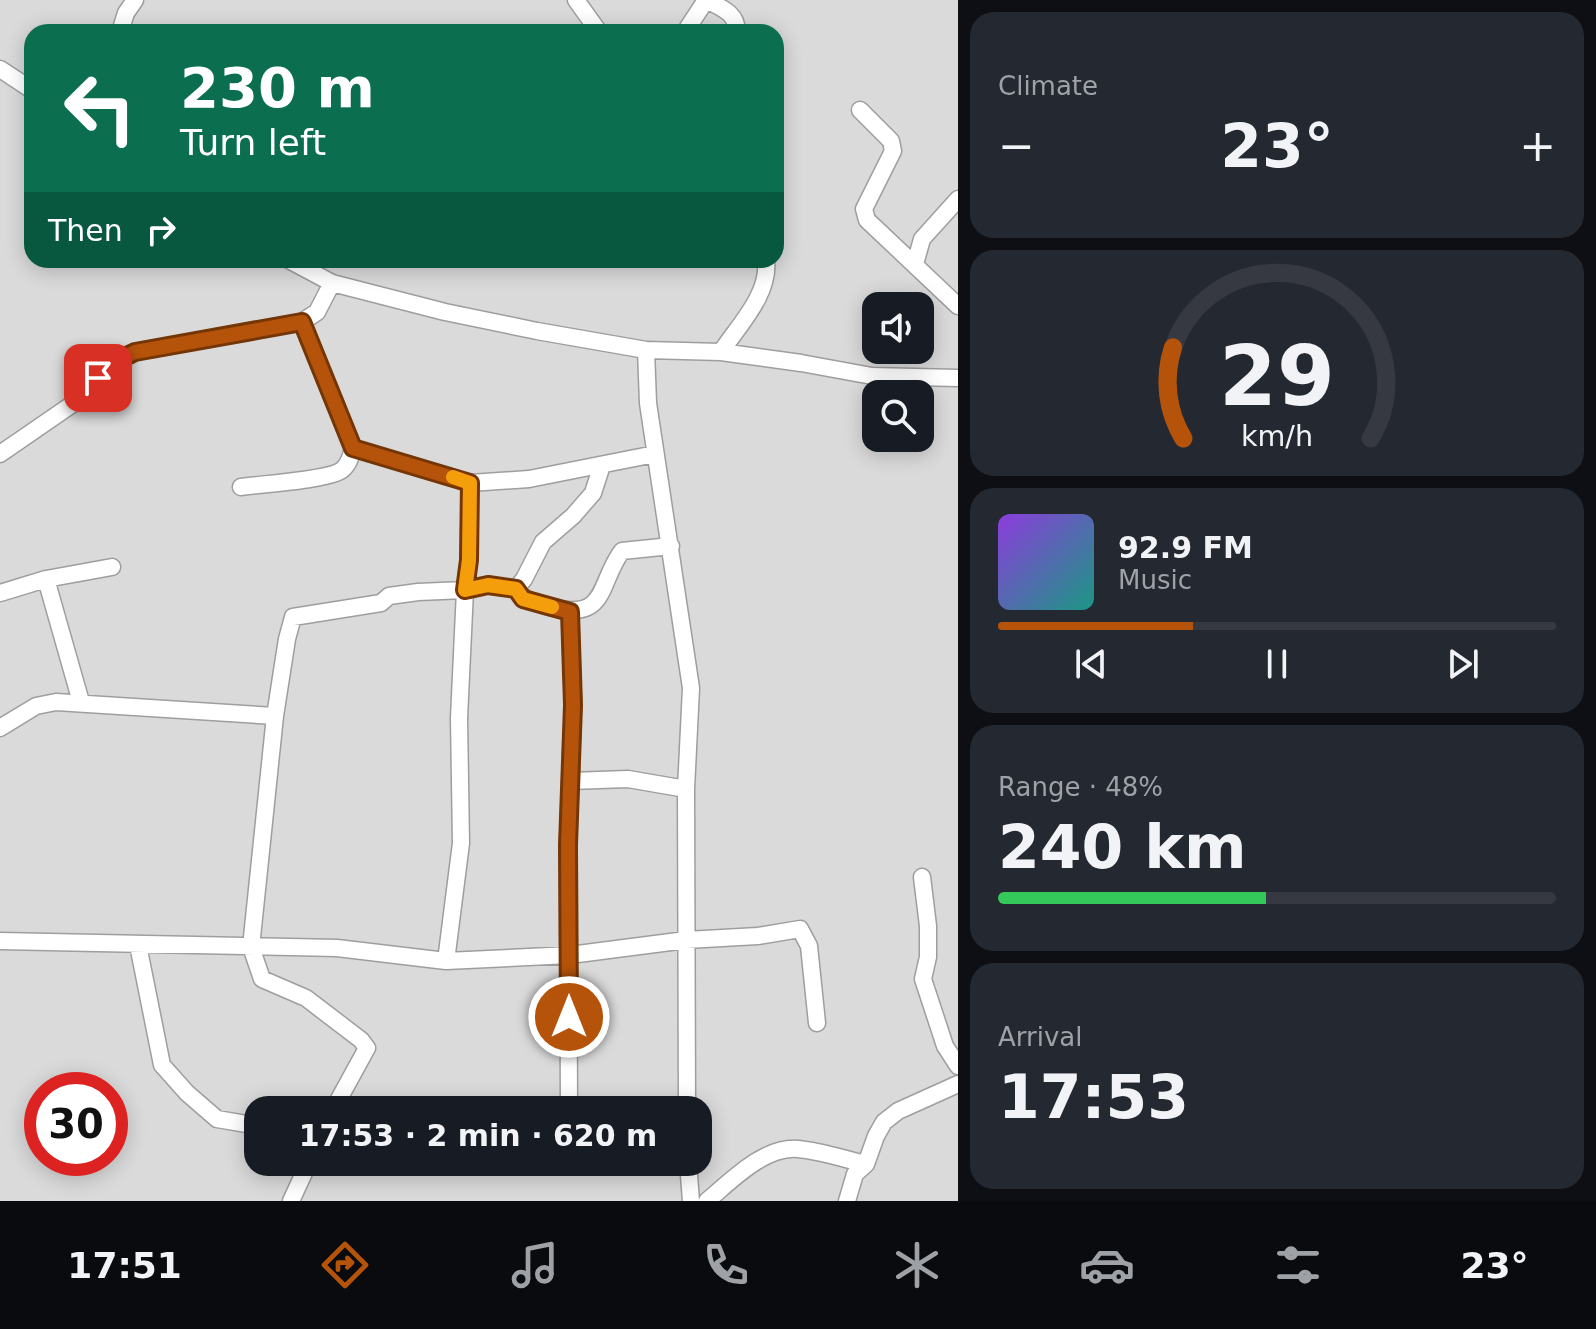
<!DOCTYPE html>
<meta charset="utf-8">
<style>
:root{--surface:#171b24;--page:#242831;--text:#f1f3f6;--muted:#9ea1a6;--line:#363941;--accent:#b45309}
body{margin:0;font-family:"DejaVu Sans",sans-serif;background:var(--page);color:var(--text);height:100vh;display:flex;flex-direction:column;font-size:30px;white-space:nowrap}
*{box-sizing:border-box;margin:0}
p{font-size:26px;color:var(--muted)}
.icon{flex:none;width:44px;height:44px;fill:none;stroke:currentColor;stroke-width:2;stroke-linecap:round;stroke-linejoin:round}
.map{position:relative;flex:1;overflow:hidden}
.panel{display:flex;flex-direction:column;gap:12px;padding:12px;background:#0d0f14;width:638px}
.panel>*{flex:none}
.top-card{position:absolute;left:24px;top:24px;width:760px;height:244px;border-radius:24px;box-shadow:0 4px 20px #0003;background:#0b6e4f;color:#fff;overflow:hidden}
.controls{position:absolute;left:862px;top:292px;display:grid;gap:16px}
.controls a{display:grid;place-items:center;width:72px;height:72px;border-radius:16px;background:var(--surface);box-shadow:0 4px 20px #0003;font-size:40px}
.speed{position:absolute;left:24px;top:1072px;display:flex;gap:16px;font-size:40px;font-weight:700;text-align:center}
.speed>*{display:grid;place-content:center;width:104px;height:104px;border-radius:50%;background:var(--surface);box-shadow:0 4px 20px #0003;line-height:1}
.speed .limit{border:12px solid #d22;background:#fff;color:#111}
.pin{position:absolute;display:grid;place-items:center;width:68px;height:68px;color:#fff;margin:-34px;border-radius:16px;box-shadow:0 4px 12px #0006}
.me{position:absolute;width:88px;margin:-44px;rotate:0deg;stroke-linejoin:round;filter:drop-shadow(0 0 6px #0008)}
.turn{display:flex;align-items:center;gap:28px;height:168px;padding:0 24px;font-size:36px}
.turn .icon{width:104px;height:104px;stroke-width:2.5}
.turn b{display:block;font-size:56px;line-height:68px}
.then{display:flex;align-items:center;height:76px;padding:0 24px;background:#0003;gap:16px;font-size:30px}
.big{font-size:60px;font-weight:600;line-height:1.1}
.panel .tile{flex:1;display:flex;flex-direction:column;justify-content:center;gap:12px;min-width:0;padding:0 28px;border-radius:24px;background:var(--page)}
.panel .dial{align-items:center;gap:0}
.dial svg{height:208px;overflow:visible;fill:none;stroke:var(--line);stroke-width:7;stroke-linecap:round;text-anchor:middle}
.dial text{fill:var(--text);stroke:none}
.song{display:flex;align-items:center;gap:24px}
.cover{width:96px;height:96px;border-radius:12px;background:linear-gradient(135deg,hsl(270 70% 55%),hsl(170 70% 35%))}
.played{height:8px;border-radius:4px;background:linear-gradient(90deg,var(--accent) 35%,var(--line) 35%)}
.keys{display:flex;justify-content:space-around;direction:ltr}
.heat{display:flex;justify-content:space-between;align-items:center;font-size:44px;direction:ltr}
.charge{height:12px;border-radius:6px;background:linear-gradient(90deg,#34c759 48%,var(--line) 0)}
.trip{position:absolute;left:244px;top:1096px;width:468px;height:80px;border-radius:24px;background:var(--surface);box-shadow:0 4px 20px #0003;font-weight:600;line-height:80px;text-align:center}
.menu{display:flex;height:128px;justify-content:space-around;align-items:center;background:#090b0e;color:var(--muted)}
.menu .icon{width:56px;height:56px}
.menu .selected{color:var(--accent)}
.menu b{font-size:36px;color:var(--text)}
main{display:flex;flex:1;min-height:0}
.map>svg:first-child{display:block}
.residential{fill:#dbdada;fill-rule:evenodd}
.lines{fill:none;stroke-linecap:round;stroke-linejoin:round}
.minor-casing{stroke:#9e9e9e;stroke-width:19}
.minor{stroke:#fff;stroke-width:16}
.route-casing{stroke:#753606;stroke-width:20}
.route{stroke:#b45309;stroke-width:14}
.slow{stroke:#f59e0b;stroke-width:14}
</style>
<main>
<div class="map">
<svg width="958" height="1201" viewBox="0 0 958 1201">
<rect width="100%" height="100%" fill="#edebe4"/>
<path class="residential" d="M 0,0 L 958,0 L 958,1201 L 0,1201 ZM 32,32 L 776,32 L 776,260 L 32,260 ZM 876,306 L 920,306 L 920,350 L 876,350 ZM 876,394 L 920,394 L 920,438 L 876,438 ZM 42,1090 L 110,1090 L 110,1158 L 42,1158 ZM 258,1110 L 698,1110 L 698,1162 L 258,1162 Z"/>
<g class="lines">
<g class="minor-casing">
<path id="minor" d="M 576,0 L 599,32
M 706,0 C 722,8 737,13 737,32
M 120,32 L 126,13 L 135,0
M 685,32 L 706,0
M 0,69 L 32,90
M 860,110 L 891,141 L 893,151 L 864,209 L 867,220 L 958,306
M 289,260 L 332,283 L 445,312 L 537,331 L 646,350 L 721,352 L 801,363 L 872,376 L 958,378
M 915,264 L 922,239 L 958,199
M 646,350 L 648,403 L 691,688 L 686,789 L 687,1110
M 721,352 C 739,325 770,294 766,260
M 353,448 L 470,483 L 529,479 L 655,454
M 0,454 L 90,392 L 106,366 L 135,352 L 302,322 L 317,312 L 332,283
M 241,487 C 262,484 329,480 342,470 C 349,464 351,456 353,448 L 302,322
M 46,579 L 81,702
M 516,589 L 524,579 L 543,542 L 573,516 L 593,493 L 602,465
M 0,593 L 46,579 L 112,567
M 0,728 L 36,706 L 56,702 L 275,716
M 570,781 L 628,779 L 686,789
M 922,877 L 928,926 L 928,957 L 923,979 L 945,1046 L 958,1066
M 0,941 L 337,948 L 446,961 L 570,955 L 686,940 L 758,936 L 800,929 L 809,946 L 817,1023
M 138,945 L 162,1065 L 187,1093 L 217,1119 L 258,1126
M 446,961 L 461,843 L 459,718 L 465,590 L 469,560 L 470,483
M 333,1110 L 367,1048 L 361,1040 L 306,998 L 262,979 L 251,947 L 275,716 L 287,639 L 293,617 L 381,603 L 389,596 L 418,592 L 465,590 L 488,585 L 516,589 C 526,602 538,604 554,608 C 608,620 598,583 622,551 L 671,546
M 569,1110 L 568,845 L 573,705 L 570,612
M 688,1162 L 691,1201
M 291,1201 L 309,1162
M 707,1201 C 731,1181 764,1146 798,1149 C 821,1151 844,1159 866,1164
M 847,1201 L 855,1174 L 866,1164 L 876,1136 L 884,1122 L 898,1111 L 958,1084"/>
</g>
<use href="#minor" class="minor"/>
</g>
<g class="lines">
<g class="route-casing">
<path id="route" d="M 98,378 L 106,366 L 135,352 L 302,322 L 353,448 L 470,483 L 469,560 L 465,590 L 488,585 L 516,589 L 523,599 L 570,612 L 573,705 L 568,845 L 569,1017"/>
</g>
<use href="#route" class="route"/>
<path class="slow" d="M 453,477 L 470,483 L 469,560 L 465,590 L 488,585 L 516,589 L 523,599 L 552,607"/>
</g>
</svg>
<div class="controls">
<a><svg class="icon" aria-label="sound" viewBox="0 0 24 24"><path d="M4 9h4l5-4v14l-5-4H4zM17 9q2 3 0 6"/></svg></a>
<a><svg class="icon" aria-label="search" viewBox="0 0 24 24"><circle cx="10" cy="10" r="6"/><path d="M15 15l6 6"/></svg></a>
</div>
<div class="speed"><div class="limit">30</div></div>
<div class="pin" style="left:98px;top:378px;background:#d93025"><svg class="icon" aria-label="arrive" viewBox="0 0 24 24"><path d="M6 21V4h12l-3 4 3 4H6"/></svg></div>
<svg class="me" style="left:569px;top:1017px" viewBox="-20 -20 40 40"><circle r="17" fill="#b45309" stroke="#fff" stroke-width="3"/><path d="M0-11L8 9 0 5-8 9z" fill="#fff"/></svg>
<div class="trip">17:53 · 2 min · 620 m</div>
<div class="top-card">
<div class="turn"><svg class="icon" aria-label="left" viewBox="0 0 24 24"><path d="M17 20v-9H6M10 6l-5 5 5 5"/></svg><div><b>230 m</b>Turn left</div></div>
<div class="then">Then<svg class="icon" aria-label="right" viewBox="0 0 24 24"><path d="M7 20v-9h11M14 6l5 5-5 5"/></svg></div>
</div>
</div>
<section class="panel">
<div class="tile"><p>Climate</p>
<div class="heat"><a>−</a><b class="big">23°</b><a>+</a></div>
</div>
<div class="tile dial"><svg viewBox="0 0 100 80">
<path d="M14 69A42 42 0 1 1 86 69"/>
<path d="M14 69A42 42 0 0 1 10 34" stroke="#b45309"/>
<text x="50" y="56" font-size="32" font-weight="700">29</text>
<text x="50" y="72" font-size="11">km/h</text>
</svg></div>
<div class="tile">
<div class="song"><i class="cover"></i><div><b>92.9 FM</b><p>Music</p></div></div>
<div class="played"></div>
<div class="keys"><svg class="icon" aria-label="previous" viewBox="0 0 24 24"><path d="M18 5L8 12l10 7zM5 5v14"/></svg><svg class="icon" aria-label="pause" viewBox="0 0 24 24"><path d="M8 5v14M16 5v14"/></svg><svg class="icon" aria-label="next" viewBox="0 0 24 24"><path d="M6 5l10 7-10 7zM19 5v14"/></svg></div>
</div>
<div class="tile"><p>Range · 48%</p><b class="big">240 km</b><div class="charge"></div></div>
<div class="tile"><p>Arrival</p><b class="big">17:53</b></div>
</section>
</main>
<nav class="menu">
<b>17:51</b>
<svg class="icon selected" aria-label="directions" viewBox="0 0 24 24"><path d="M12 3l9 9-9 9-9-9zM9 14v-3h6M13 9l2 2-2 2"/></svg>
<svg class="icon" aria-label="music" viewBox="0 0 24 24"><path d="M9 18V5l10-2v13"/><circle cx="6" cy="18" r="3"/><circle cx="16" cy="16" r="3"/></svg>
<svg class="icon" aria-label="phone" viewBox="0 0 24 24"><path d="M5 4h4l2 5-3 2q2 4 5 5l2-3 5 2v4C11 20 4 13 5 4z"/></svg>
<svg class="icon" aria-label="climate" viewBox="0 0 24 24"><path d="M12 3v18M4 7l16 10M4 17L20 7"/></svg>
<svg class="icon" aria-label="car" viewBox="0 0 24 24"><path d="M5 17H2v-5l4-1 3-4h7l3 4 3 1v5h-3M9 17h6M6 11h13"/><circle cx="7" cy="17" r="2"/><circle cx="17" cy="17" r="2"/></svg>
<svg class="icon" aria-label="filters" viewBox="0 0 24 24"><path d="M4 7h16M4 17h16"/><circle cx="9" cy="7" r="2"/><circle cx="15" cy="17" r="2"/></svg>
<b>23°</b>
</nav>
